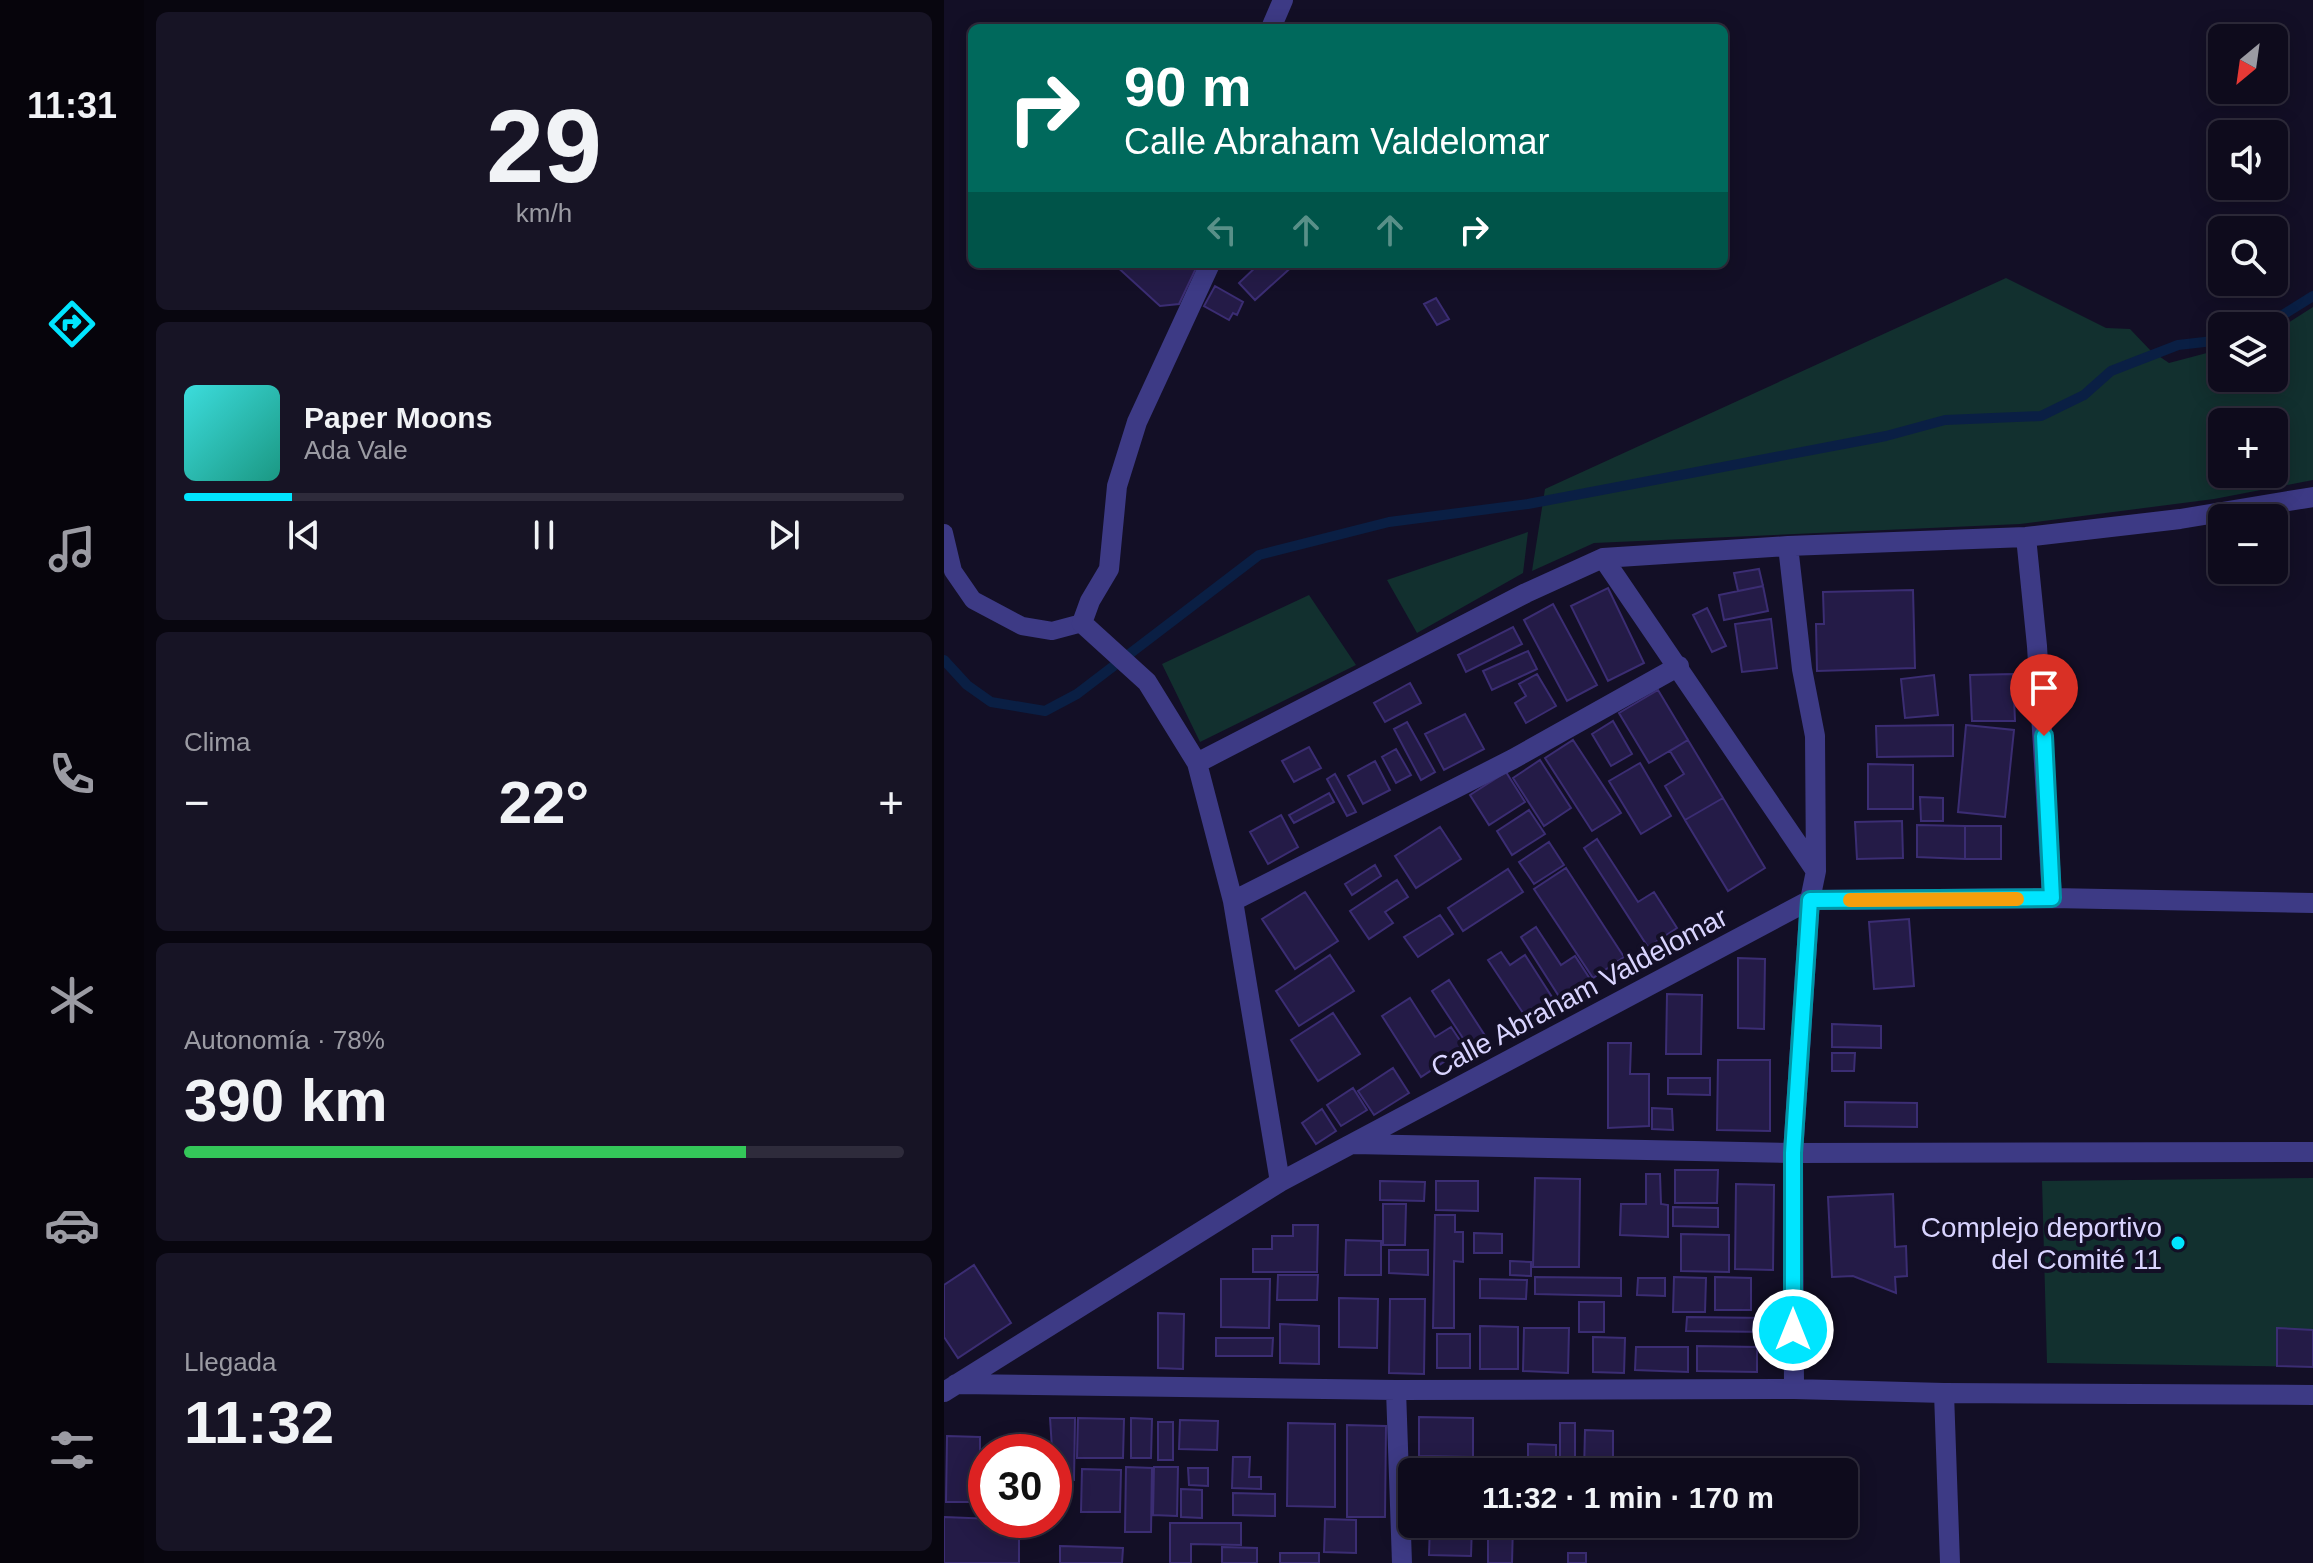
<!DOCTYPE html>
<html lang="es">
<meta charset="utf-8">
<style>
:root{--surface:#0e0b1c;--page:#171425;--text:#f1f3f6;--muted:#9b9ba3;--line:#2e2b3b;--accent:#00e5ff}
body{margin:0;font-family:Arial,sans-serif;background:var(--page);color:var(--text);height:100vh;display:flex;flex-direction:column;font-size:30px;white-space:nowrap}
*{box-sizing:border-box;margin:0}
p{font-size:26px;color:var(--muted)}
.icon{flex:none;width:44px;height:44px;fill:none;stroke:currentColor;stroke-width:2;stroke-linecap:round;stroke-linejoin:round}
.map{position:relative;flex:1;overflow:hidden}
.sheet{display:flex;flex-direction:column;gap:12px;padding:12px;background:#08060f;width:800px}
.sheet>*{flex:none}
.guide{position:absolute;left:24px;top:24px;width:760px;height:244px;border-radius:12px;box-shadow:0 4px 20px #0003,0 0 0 2px var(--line);background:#00695c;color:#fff;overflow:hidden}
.needle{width:52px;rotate:209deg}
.buttons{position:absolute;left:1264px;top:24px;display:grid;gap:16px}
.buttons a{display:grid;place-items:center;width:80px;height:80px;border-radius:12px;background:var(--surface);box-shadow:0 4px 20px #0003,0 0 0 2px var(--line);font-size:40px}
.speed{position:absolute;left:24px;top:1434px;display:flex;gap:16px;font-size:40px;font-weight:700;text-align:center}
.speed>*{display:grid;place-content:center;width:104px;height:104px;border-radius:50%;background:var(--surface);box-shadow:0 4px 20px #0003,0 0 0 2px var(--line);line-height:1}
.speed .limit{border:12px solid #d22;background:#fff;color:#111}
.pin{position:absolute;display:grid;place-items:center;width:68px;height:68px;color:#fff;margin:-82px -34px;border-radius:50% 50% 50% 0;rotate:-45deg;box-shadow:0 0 8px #0007}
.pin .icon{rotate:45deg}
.me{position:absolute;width:88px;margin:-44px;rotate:0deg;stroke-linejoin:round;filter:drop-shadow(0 0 6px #0008)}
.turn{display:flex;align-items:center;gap:28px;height:168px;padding:0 24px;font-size:36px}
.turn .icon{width:104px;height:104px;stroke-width:2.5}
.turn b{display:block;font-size:56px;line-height:68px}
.lanes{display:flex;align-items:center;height:76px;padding:0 24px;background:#0003;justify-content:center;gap:40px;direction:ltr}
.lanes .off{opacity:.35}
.big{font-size:60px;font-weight:700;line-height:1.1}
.sheet .widget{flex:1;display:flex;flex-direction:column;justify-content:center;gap:12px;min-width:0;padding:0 28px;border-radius:12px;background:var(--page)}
.sheet .dial{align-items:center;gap:0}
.dial b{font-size:104px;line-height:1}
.song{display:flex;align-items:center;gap:24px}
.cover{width:96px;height:96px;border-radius:12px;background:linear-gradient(135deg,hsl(180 70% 55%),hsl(170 70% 35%))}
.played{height:8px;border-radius:4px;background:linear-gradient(90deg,var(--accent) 15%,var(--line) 15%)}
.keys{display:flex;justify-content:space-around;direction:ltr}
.heat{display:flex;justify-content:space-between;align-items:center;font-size:44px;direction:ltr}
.charge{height:12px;border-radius:6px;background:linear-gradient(90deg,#34c759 78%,var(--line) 0)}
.trip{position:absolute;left:454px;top:1458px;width:460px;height:80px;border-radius:12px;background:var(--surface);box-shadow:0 4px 20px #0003,0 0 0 2px var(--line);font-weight:700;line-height:80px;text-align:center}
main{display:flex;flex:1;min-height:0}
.dock{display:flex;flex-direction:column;width:144px;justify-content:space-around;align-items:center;background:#06040b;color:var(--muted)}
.dock .icon{width:56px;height:56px}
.dock .on{color:var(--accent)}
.dock b{font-size:36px;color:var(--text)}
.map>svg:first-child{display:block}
.green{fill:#12302f;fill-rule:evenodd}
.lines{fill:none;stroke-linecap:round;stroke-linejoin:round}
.stream{stroke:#0a1f44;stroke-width:10}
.building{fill:#241b47;stroke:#3b2d73;stroke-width:2}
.lane{stroke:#3d3a85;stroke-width:18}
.street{stroke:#3d3a85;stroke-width:20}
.route-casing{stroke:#0095a6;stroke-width:20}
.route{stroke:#00e5ff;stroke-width:14}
.slow{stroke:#f59e0b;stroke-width:14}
.poi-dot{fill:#00e5ff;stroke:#130f26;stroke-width:3}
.labels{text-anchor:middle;stroke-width:8;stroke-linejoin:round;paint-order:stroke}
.street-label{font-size:28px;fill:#d9d4ff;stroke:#130f26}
.poi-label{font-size:28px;fill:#d9d4ff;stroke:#130f26;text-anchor:end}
</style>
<main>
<nav class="dock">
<b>11:31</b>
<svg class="icon on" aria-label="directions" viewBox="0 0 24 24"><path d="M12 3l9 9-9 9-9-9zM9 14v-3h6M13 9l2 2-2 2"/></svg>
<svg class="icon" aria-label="music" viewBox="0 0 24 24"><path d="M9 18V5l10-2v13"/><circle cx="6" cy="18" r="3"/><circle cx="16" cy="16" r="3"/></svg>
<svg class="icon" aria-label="phone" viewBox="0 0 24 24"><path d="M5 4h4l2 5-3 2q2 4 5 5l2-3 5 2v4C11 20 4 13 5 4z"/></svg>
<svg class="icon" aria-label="climate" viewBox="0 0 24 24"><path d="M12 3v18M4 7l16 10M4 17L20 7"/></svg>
<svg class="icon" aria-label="car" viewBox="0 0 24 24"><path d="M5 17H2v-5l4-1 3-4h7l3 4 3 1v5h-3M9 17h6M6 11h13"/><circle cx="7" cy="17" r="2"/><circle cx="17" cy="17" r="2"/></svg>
<svg class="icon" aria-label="filters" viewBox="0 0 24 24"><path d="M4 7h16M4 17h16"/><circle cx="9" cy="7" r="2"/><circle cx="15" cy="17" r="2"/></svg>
</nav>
<section class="sheet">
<div class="widget dial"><b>29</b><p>km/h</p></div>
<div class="widget">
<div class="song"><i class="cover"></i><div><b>Paper Moons</b><p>Ada Vale</p></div></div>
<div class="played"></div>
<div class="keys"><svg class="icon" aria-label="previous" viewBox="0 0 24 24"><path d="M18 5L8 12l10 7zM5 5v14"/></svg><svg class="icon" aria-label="pause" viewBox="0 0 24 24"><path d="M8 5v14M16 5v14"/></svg><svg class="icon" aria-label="next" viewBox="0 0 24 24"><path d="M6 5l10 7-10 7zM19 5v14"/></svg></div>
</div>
<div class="widget"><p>Clima</p>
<div class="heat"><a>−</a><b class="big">22°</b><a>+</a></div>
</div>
<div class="widget"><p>Autonomía · 78%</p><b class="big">390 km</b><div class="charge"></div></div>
<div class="widget"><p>Llegada</p><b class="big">11:32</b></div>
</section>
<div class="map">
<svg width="1369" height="1563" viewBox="0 0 1369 1563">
<rect width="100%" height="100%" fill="#130f26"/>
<path class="green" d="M 1062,278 L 1162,328 L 1186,329 L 1206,350 L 1225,363 L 1278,349 L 1278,378 L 1330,378 L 1330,332 L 1369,307 L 1369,480 L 1270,499 L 1076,524 L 650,543 L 588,571 L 601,489 ZM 1278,422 L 1330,422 L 1330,474 L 1278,474 Z
M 584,532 L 579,573 L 473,633 L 443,580 Z
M 365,595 L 412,665 L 256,742 L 218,664 Z
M 1369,1178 L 1369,1367 L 1103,1363 L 1098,1181 Z"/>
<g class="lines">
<path class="stream" d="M 1321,326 L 1369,296
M 0,660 L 23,685 L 47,702 L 101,711 L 133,694 L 315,555 L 445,522 L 584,504 L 942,436 L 1001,420 L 1097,416 L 1140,395 L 1167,371 L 1234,345 L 1278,340"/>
</g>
<path class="building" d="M 170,264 L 254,264 L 235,304 L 216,306 Z
M 315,264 L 351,264 L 311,300 L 295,283 Z
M 271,286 L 299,302 L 293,315 L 289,313 L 285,320 L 260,306 Z
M 492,298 L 505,319 L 493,325 L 480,304 Z
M 815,569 L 819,586 L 794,591 L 790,573 Z
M 819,586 L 824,611 L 780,620 L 775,595 Z
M 664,588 L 700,663 L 664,681 L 627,606 Z
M 969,590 L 971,668 L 873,671 L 872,624 L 880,624 L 879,592 Z
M 609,604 L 653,685 L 623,701 L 580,620 Z
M 763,608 L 782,646 L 768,652 L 749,615 Z
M 827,619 L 833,668 L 798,672 L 791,624 Z
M 569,627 L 578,644 L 522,672 L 514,655 Z
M 584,651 L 593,669 L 548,690 L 539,671 Z
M 593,674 L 612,706 L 582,723 L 571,703 L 582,696 L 575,684 Z
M 1069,674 L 1071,721 L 1028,721 L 1026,675 Z
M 990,675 L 994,715 L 961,718 L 957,679 Z
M 466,683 L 477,703 L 441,722 L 430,703 Z
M 714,690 L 744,740 L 705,763 L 675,713 Z
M 521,714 L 540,749 L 500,770 L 481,734 Z
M 669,721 L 688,754 L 667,766 L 648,734 Z
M 463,722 L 491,772 L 477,780 L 450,729 Z
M 1009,725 L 1009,756 L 933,757 L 932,726 Z
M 1022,725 L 1070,730 L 1061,817 L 1014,812 Z
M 629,740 L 677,813 L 648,831 L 601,758 Z
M 744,740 L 779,798 L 741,820 L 721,786 L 740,774 L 726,751 Z
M 365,747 L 377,768 L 350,782 L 338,761 Z
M 452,749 L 467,775 L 452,783 L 438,757 Z
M 596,760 L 627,808 L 600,826 L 569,778 Z
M 431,761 L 446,790 L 419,804 L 404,776 Z
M 696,763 L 727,816 L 697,834 L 665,781 Z
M 924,764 L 969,765 L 969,809 L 924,809 Z
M 562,772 L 581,802 L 545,825 L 526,795 Z
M 391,774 L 412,812 L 403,816 L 383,779 Z
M 385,793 L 390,802 L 350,823 L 345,815 Z
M 976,797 L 999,798 L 999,821 L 977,821 Z
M 779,798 L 821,868 L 784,891 L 741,820 Z
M 585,810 L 601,834 L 568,855 L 553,831 Z
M 337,815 L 354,847 L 324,864 L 306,832 Z
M 958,821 L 959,858 L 913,859 L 911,822 Z
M 973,825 L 1021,826 L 1021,859 L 973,857 Z
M 1021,826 L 1057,826 L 1057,859 L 1021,859 Z
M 496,827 L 517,859 L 472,888 L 451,856 Z
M 653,839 L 694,902 L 710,892 L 733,928 L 704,947 L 640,848 Z
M 605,842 L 620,865 L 590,884 L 575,862 Z
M 431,865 L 437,876 L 408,895 L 401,884 Z
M 622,868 L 680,957 L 649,978 L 590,889 Z
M 564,869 L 579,892 L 519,931 L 504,908 Z
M 453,880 L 464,897 L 441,912 L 449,923 L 425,939 L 406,911 Z
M 361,892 L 394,941 L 351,969 L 318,919 Z
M 496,915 L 509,934 L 474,957 L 460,937 Z
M 965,919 L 970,986 L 930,989 L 925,922 Z
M 592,927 L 617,965 L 631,956 L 646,979 L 616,998 L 577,937 Z
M 557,952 L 566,965 L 581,955 L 615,1008 L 587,1025 L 544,960 Z
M 386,955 L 410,991 L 355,1026 L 332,991 Z
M 794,958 L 821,959 L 820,1029 L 794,1028 Z
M 505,980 L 549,1048 L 532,1058 L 488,991 Z
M 723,994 L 758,995 L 757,1054 L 722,1054 Z
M 466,998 L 491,1037 L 507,1027 L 521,1048 L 477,1077 L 438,1016 Z
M 389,1013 L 416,1054 L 374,1081 L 347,1040 Z
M 888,1024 L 937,1026 L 937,1048 L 888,1047 Z
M 664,1043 L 687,1043 L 686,1074 L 705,1074 L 705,1126 L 664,1128 Z
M 888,1053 L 911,1053 L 910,1071 L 888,1071 Z
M 774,1060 L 826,1060 L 826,1131 L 773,1130 Z
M 449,1068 L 465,1093 L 430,1115 L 414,1091 Z
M 724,1078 L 766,1078 L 766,1095 L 724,1094 Z
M 409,1088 L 423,1110 L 397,1126 L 383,1105 Z
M 901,1102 L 973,1103 L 973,1127 L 901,1126 Z
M 708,1108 L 728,1109 L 729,1130 L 708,1129 Z
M 378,1109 L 392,1131 L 372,1144 L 358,1123 Z
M 731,1170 L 774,1170 L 773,1203 L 731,1203 Z
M 702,1174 L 716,1174 L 717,1204 L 724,1205 L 724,1237 L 676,1235 L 677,1204 L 702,1204 Z
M 591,1178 L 636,1179 L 635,1267 L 589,1267 Z
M 436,1181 L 481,1182 L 480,1201 L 436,1200 Z
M 492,1181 L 534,1181 L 534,1211 L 492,1210 Z
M 792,1184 L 830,1185 L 829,1270 L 791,1269 Z
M 949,1194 L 951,1247 L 962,1246 L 963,1276 L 951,1277 L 952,1293 L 909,1276 L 888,1277 L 884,1197 Z
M 439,1204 L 462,1204 L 461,1245 L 439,1245 Z
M 729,1207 L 774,1208 L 774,1227 L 729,1226 Z
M 491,1215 L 511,1215 L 511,1232 L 519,1232 L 519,1262 L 510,1261 L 510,1328 L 489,1328 Z
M 349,1225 L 374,1225 L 373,1272 L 309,1272 L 309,1249 L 328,1249 L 328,1236 L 349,1236 Z
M 530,1233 L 558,1234 L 558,1253 L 530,1253 Z
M 737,1234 L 785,1235 L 785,1272 L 737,1271 Z
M 402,1240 L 437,1241 L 437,1275 L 401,1275 Z
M 445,1250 L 484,1250 L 484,1275 L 445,1273 Z
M 566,1261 L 587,1262 L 587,1276 L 566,1275 Z
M 30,1265 L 67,1323 L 14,1358 L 0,1337 L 0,1285 Z
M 334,1275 L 374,1275 L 373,1300 L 333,1300 Z
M 591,1277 L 677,1278 L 677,1296 L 591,1294 Z
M 730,1277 L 762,1278 L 761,1312 L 729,1312 Z
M 771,1277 L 807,1278 L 807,1310 L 771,1310 Z
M 694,1278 L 721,1278 L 721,1296 L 693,1295 Z
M 277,1279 L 326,1279 L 325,1328 L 277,1327 Z
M 536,1279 L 583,1280 L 582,1299 L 536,1298 Z
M 395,1298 L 434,1299 L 433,1348 L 395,1347 Z
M 446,1299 L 481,1299 L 480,1374 L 445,1373 Z
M 635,1302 L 660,1302 L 660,1332 L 635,1332 Z
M 214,1313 L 240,1314 L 239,1369 L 214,1368 Z
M 743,1317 L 824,1318 L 823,1332 L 742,1331 Z
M 336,1324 L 375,1326 L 375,1364 L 336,1363 Z
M 536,1326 L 574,1327 L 574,1369 L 536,1369 Z
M 580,1328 L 625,1328 L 624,1373 L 579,1371 Z
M 1333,1328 L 1369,1330 L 1369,1367 L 1333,1366 Z
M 493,1334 L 526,1334 L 526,1368 L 493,1368 Z
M 649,1337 L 681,1338 L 680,1373 L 649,1372 Z
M 272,1338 L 329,1338 L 328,1356 L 272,1356 Z
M 753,1346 L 813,1347 L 813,1372 L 753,1371 Z
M 692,1347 L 744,1347 L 744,1372 L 691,1370 Z
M 475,1417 L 529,1418 L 529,1457 L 475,1456 Z
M 106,1418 L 131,1418 L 130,1480 L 110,1479 Z
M 134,1418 L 180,1419 L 179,1458 L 133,1458 Z
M 187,1418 L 208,1419 L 207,1458 L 187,1458 Z
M 236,1420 L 274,1421 L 273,1450 L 235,1449 Z
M 214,1422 L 229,1422 L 229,1460 L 214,1460 Z
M 344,1423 L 391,1424 L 391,1507 L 343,1506 Z
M 616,1423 L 631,1423 L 631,1466 L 616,1466 Z
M 403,1425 L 442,1426 L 441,1517 L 403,1517 Z
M 641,1430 L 669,1431 L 669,1472 L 640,1472 Z
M 3,1436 L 36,1437 L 36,1502 L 2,1502 Z
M 584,1444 L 612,1445 L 612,1462 L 584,1462 Z
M 289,1457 L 306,1457 L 305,1477 L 317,1477 L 317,1489 L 288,1488 Z
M 182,1467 L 208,1468 L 207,1532 L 181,1532 Z
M 210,1467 L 234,1467 L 233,1516 L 209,1515 Z
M 244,1468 L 264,1468 L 264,1486 L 245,1485 Z
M 138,1469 L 177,1470 L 176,1512 L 137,1512 Z
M 237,1489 L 258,1490 L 258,1518 L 237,1517 Z
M 289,1493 L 331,1494 L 331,1516 L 289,1515 Z
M 0,1517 L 75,1520 L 75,1563 L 0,1563 Z
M 381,1519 L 412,1520 L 412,1553 L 380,1552 Z
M 226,1523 L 297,1523 L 297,1545 L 247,1544 L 247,1563 L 226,1563 Z
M 486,1524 L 528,1524 L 527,1556 L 485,1555 Z
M 544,1524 L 569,1524 L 568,1563 L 544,1563 Z
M 116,1546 L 179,1548 L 178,1563 L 116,1563 Z
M 278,1547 L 313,1548 L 313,1563 L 278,1563 Z
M 336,1553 L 375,1553 L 375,1563 L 336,1563 Z
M 624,1553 L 642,1553 L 642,1563 L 624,1563 Z"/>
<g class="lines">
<path class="lane" d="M 0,533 L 9,571 L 29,600 L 78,626 L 108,631 L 138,623"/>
<path class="street" d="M 327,28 L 339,0
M 266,264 L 193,422 L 173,486 L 165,569 L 146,601 L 138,623 L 203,682 L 253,763 L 289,901 L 336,1182
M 1082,537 L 1093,646 L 1108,898
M 844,546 L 1082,537 L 1236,519 L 1369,497
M 659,558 L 872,871
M 253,763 L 582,593 L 659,558 L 844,546 L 858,669 L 871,736 L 872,871 L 866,900 L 849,1153 L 850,1389
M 289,901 L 569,759 L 735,666
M 409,1144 L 849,1153 L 1369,1152
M 12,1384 L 452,1390 L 850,1389 L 1000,1393 L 1369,1395
M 452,1390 L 458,1563
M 0,1392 L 336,1182 L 866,900 L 1108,898 L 1369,903
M 1000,1393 L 1006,1563"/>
</g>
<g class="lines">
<g class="route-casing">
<path id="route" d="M 849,1330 L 849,1153 L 866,900 L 1108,898 L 1100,736"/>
</g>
<use href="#route" class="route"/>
<path class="slow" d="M 906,900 L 1073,899"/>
</g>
<circle class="poi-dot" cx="1234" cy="1243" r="8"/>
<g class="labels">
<g class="street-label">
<text transform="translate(635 992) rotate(-28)" y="10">Calle Abraham Valdelomar</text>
</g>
<g class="poi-label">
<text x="1218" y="1237">Complejo deportivo<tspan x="1218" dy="32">del Comité 11</tspan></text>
</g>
</g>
</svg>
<div class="buttons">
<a><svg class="needle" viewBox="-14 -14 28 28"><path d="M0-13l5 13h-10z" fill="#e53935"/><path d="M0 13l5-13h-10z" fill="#9b9ba3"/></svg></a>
<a><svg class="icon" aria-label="sound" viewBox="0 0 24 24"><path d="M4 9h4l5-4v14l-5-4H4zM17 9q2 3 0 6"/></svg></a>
<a><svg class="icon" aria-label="search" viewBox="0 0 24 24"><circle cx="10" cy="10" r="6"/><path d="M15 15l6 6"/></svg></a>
<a><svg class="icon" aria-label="layers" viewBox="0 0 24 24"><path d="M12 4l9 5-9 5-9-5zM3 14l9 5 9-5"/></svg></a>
<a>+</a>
<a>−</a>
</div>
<div class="speed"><div class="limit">30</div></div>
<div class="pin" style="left:1100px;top:736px;background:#d93025"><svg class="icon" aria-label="arrive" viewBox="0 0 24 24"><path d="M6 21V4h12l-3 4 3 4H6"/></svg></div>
<svg class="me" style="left:849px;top:1330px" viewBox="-20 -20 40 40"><circle r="17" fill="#00e5ff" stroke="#fff" stroke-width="3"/><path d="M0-11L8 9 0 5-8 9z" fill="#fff"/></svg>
<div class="trip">11:32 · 1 min · 170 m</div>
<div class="guide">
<div class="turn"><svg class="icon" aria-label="right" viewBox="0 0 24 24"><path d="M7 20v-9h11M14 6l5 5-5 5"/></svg><div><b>90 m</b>Calle Abraham Valdelomar</div></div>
<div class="lanes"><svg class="icon off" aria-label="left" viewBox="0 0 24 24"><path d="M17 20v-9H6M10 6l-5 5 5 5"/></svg><svg class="icon off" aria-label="ahead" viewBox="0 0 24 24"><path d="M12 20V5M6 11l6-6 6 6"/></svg><svg class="icon off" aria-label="ahead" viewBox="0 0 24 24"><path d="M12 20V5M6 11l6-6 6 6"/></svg><svg class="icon" aria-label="right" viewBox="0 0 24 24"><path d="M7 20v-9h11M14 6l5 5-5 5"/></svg></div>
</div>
</div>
</main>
